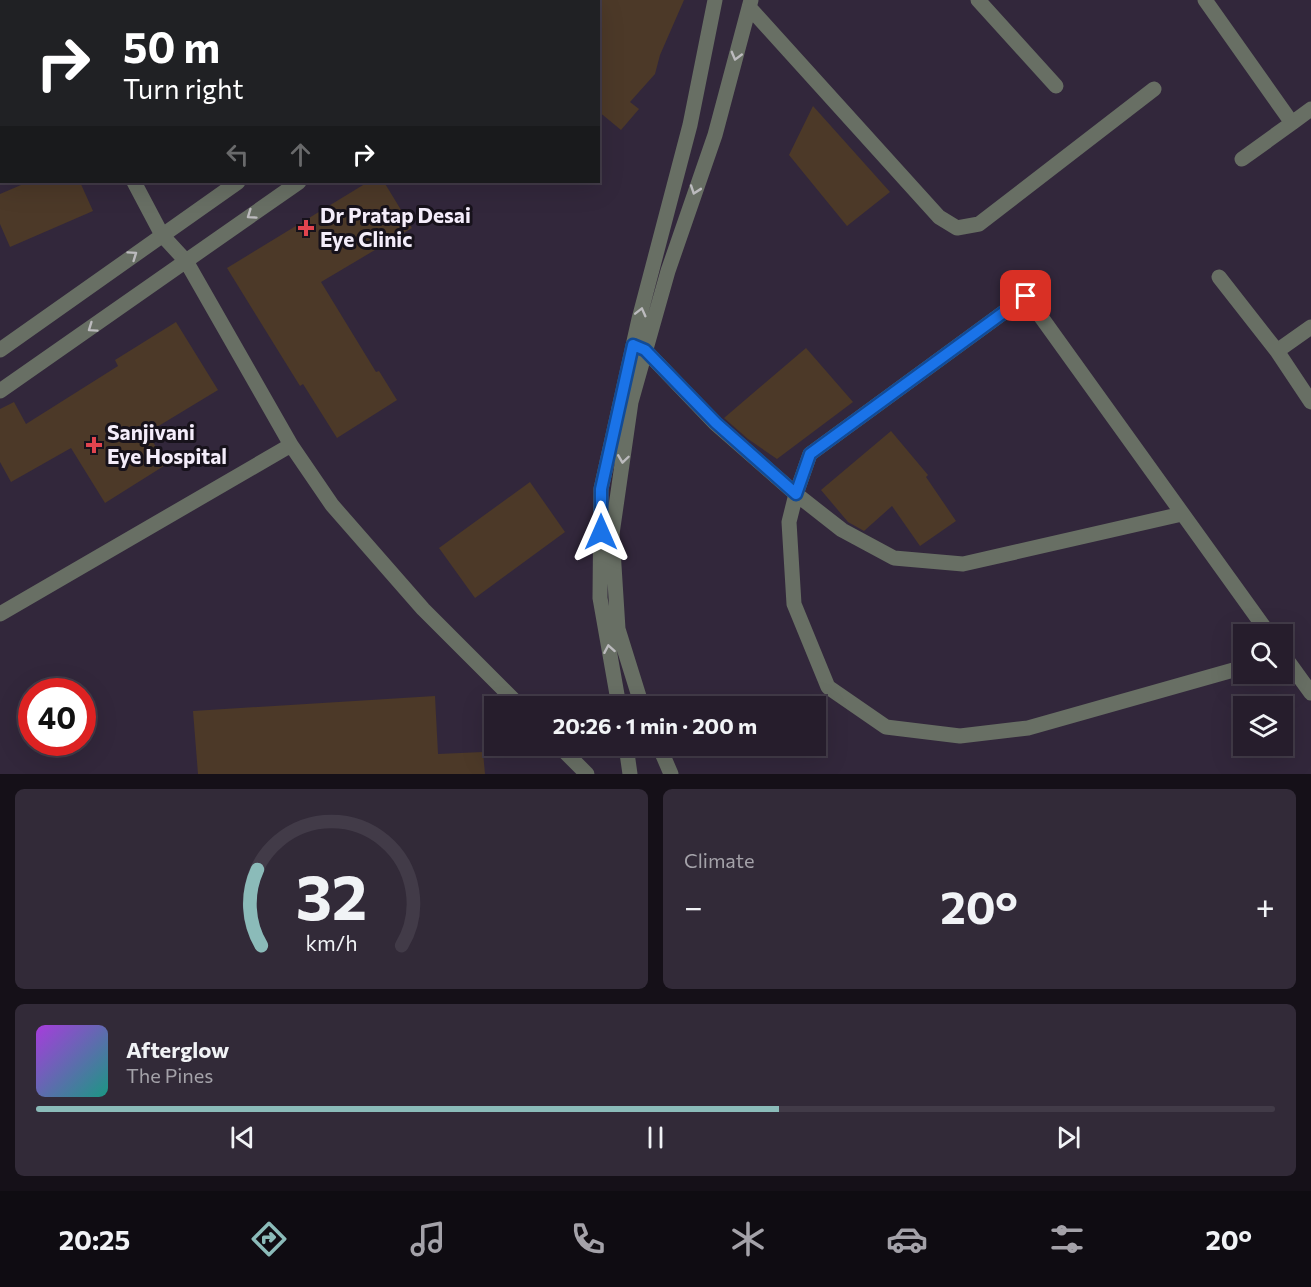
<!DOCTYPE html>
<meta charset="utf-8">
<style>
:root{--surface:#261d2c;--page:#322a38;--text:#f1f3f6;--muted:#a4a2a9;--line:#423b48;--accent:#8bbbb9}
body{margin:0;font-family:Commissioner,sans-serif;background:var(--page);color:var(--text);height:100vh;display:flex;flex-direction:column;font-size:22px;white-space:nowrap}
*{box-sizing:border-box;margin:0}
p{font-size:20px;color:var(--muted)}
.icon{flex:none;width:33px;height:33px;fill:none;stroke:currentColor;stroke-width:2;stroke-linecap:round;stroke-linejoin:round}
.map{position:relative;height:774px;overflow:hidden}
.sheet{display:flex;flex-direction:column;gap:15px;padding:15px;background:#151018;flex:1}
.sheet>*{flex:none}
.guide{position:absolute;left:0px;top:0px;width:600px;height:183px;box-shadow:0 6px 24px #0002,0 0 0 2px var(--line);background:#202124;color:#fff;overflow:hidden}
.buttons{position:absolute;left:1233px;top:624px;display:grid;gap:12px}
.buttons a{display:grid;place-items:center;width:60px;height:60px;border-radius:0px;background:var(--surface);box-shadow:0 6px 24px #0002,0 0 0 2px var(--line);font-size:30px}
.speed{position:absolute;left:18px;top:678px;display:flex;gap:12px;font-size:30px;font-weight:700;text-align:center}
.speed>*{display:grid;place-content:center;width:78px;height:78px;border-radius:50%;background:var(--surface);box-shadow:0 6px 24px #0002,0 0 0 2px var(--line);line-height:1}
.speed .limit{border:9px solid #d22;background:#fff;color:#111}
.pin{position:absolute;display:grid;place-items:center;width:51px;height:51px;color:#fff;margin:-26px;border-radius:12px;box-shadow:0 3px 9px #0006}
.me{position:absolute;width:66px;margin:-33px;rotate:0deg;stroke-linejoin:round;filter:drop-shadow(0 0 4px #0008)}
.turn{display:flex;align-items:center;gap:21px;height:126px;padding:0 24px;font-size:27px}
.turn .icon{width:78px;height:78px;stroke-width:2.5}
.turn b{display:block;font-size:42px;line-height:51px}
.lanes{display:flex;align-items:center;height:57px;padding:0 24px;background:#0003;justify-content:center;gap:30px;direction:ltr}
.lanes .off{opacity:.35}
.big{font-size:45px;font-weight:700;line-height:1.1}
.sheet .card{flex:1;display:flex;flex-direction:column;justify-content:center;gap:9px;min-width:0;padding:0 21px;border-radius:9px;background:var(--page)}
.sheet .dial{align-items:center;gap:0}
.dial svg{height:156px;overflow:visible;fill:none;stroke:var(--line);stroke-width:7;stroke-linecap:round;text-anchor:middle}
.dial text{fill:var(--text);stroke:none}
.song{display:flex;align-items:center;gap:18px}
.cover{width:72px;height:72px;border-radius:9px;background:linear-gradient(135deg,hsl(280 70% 55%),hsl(170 70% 35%))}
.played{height:6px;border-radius:3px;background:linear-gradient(90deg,var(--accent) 60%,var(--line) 60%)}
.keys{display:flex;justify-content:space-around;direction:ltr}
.heat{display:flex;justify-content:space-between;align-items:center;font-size:33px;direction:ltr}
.sheet .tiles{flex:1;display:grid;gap:15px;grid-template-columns:1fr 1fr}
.card:last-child{grid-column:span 2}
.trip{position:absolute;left:484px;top:696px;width:342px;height:60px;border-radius:0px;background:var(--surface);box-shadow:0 6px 24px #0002,0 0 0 2px var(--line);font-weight:700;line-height:60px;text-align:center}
.tab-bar{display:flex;height:96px;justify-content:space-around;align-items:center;background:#0f0c12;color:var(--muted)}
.tab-bar .icon{width:42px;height:42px}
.tab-bar .selected{color:var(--accent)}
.tab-bar b{font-size:27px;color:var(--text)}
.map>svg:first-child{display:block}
.building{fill:#4c3928}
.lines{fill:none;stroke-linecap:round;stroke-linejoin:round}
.minor{stroke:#686f64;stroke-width:15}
.oneway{stroke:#bcbbbe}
.route-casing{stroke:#114b97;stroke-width:15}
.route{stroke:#1a73e8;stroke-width:10}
.health-dot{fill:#e0444e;stroke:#17121b;stroke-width:2}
.labels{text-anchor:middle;stroke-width:6;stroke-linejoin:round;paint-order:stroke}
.poi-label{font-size:21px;font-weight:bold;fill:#f4edfa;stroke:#17121b;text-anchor:start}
</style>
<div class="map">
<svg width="1311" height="774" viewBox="0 0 1311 774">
<rect width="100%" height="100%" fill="#32273b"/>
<path class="building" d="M 598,0 L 684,0 L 660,55 L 655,74 L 630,102 L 639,109 L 621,130 L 598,111 Z
M 813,106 L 890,192 L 847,226 L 789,155 Z
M 28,182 L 80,182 L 93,211 L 10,247 L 0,224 L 0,194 Z
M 368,182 L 384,182 L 412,228 L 321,282 L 376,372 L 379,371 L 397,400 L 337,438 L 303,384 L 300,386 L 282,357 L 227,268 Z
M 176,322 L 218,390 L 147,433 L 167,464 L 105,503 L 71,448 L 11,482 L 0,462 L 0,409 L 14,402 L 26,424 L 118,366 L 115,360 Z
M 806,348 L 853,402 L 777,459 L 748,439 L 724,418 Z
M 891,431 L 928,475 L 926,477 L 956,521 L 920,546 L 892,506 L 864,531 L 848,522 L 821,490 Z
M 530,482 L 565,532 L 475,598 L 439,548 Z
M 435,696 L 438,754 L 483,752 L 485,774 L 198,774 L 193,711 Z"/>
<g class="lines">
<path class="minor" d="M 41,0 L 42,2
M 386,0 L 386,2
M 978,0 L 1056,86
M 1205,0 L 1292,123 L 1311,109
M 486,2 L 488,0
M 545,2 L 547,0
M 749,7 L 939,217 L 957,228 L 979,224 L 1154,89
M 1242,159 L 1292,123
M 134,182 L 162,235 L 186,261 L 291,445 L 332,505 L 423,609 L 520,706
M 1219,277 L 1277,351
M 1311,327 L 1277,351 L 1311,402
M 639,347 L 645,350 L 715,423 L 796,494 L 842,530 L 894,558 L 963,564 L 1182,514
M 0,350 L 238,182
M 0,391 L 299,182
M 0,614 L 291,445
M 1282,653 L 1311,693
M 1244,667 L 1028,728 L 960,736 L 886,727 L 828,687 L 794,604 L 789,522 L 796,494 L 810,454 L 1026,296 L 1269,634
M 619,706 L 600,598 L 601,489 L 639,319 L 690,125 L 715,0
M 642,706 L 618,629 L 612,534 L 631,402 L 668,271 L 715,135 L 751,0
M 559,746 L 587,774
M 626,746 L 630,774
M 659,746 L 671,774"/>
</g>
<defs><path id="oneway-chevron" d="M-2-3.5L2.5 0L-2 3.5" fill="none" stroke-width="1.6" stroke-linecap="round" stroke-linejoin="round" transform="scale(1.5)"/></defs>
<g class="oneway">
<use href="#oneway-chevron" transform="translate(736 56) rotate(105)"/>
<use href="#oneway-chevron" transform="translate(695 190) rotate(109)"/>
<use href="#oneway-chevron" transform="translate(251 215) rotate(145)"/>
<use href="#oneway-chevron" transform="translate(133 255) rotate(-35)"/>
<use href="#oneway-chevron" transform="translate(641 312) rotate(-76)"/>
<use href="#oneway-chevron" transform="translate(92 328) rotate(145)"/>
<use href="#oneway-chevron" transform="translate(623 459) rotate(98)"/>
<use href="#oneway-chevron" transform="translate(609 649) rotate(-100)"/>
</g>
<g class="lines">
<g class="route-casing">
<path id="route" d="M 601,532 L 601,489 L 633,345 L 645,350 L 716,423 L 796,494 L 810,454 L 1026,296"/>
</g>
<use href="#route" class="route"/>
</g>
<g class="health-dot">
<path d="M303 219h6v6h6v6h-6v6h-6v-6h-6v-6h6z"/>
<path d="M91 436h6v6h6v6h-6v6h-6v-6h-6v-6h6z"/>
</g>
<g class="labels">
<g class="poi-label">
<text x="320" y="223">Dr Pratap Desai<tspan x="320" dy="24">Eye Clinic</tspan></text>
<text x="107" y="440">Sanjivani<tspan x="107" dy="24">Eye Hospital</tspan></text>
</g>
</g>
</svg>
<div class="buttons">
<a><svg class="icon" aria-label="search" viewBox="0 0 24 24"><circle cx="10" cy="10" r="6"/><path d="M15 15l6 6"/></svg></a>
<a><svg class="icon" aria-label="layers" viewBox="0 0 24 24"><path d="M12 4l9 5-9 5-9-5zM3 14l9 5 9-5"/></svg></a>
</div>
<div class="speed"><div class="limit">40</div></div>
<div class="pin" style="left:1026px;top:296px;background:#d93025"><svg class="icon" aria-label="arrive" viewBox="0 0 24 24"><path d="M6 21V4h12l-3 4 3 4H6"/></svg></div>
<svg class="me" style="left:601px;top:532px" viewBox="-20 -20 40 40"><path d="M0-17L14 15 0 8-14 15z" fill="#1a73e8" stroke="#fff" stroke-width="4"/></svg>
<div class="trip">20:26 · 1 min · 200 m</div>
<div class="guide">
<div class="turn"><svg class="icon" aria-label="right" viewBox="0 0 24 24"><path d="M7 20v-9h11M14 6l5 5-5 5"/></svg><div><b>50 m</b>Turn right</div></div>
<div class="lanes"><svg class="icon off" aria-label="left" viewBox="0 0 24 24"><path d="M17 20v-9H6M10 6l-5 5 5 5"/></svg><svg class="icon off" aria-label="ahead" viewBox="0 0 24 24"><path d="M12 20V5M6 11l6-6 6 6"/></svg><svg class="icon" aria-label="right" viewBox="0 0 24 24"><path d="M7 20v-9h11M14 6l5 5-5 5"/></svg></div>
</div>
</div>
<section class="sheet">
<div class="tiles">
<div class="card dial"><svg viewBox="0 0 100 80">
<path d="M14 69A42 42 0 1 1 86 69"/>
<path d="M14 69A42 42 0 0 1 12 30" stroke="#8bbbb9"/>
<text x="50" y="56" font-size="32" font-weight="700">32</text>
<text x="50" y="72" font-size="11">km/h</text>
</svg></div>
<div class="card"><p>Climate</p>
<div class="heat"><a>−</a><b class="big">20°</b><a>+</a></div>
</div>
<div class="card">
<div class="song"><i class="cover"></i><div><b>Afterglow</b><p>The Pines</p></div></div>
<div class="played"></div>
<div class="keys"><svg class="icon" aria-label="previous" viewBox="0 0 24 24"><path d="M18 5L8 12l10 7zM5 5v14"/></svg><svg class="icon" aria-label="pause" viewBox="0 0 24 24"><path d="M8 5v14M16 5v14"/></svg><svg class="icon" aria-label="next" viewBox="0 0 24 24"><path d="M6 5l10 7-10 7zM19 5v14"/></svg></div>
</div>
</div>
</section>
<nav class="tab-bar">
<b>20:25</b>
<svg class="icon selected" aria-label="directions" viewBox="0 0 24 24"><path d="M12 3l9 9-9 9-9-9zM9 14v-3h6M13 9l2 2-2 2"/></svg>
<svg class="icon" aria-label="music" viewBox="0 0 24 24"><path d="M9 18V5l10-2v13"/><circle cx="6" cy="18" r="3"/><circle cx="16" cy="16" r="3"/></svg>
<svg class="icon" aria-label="phone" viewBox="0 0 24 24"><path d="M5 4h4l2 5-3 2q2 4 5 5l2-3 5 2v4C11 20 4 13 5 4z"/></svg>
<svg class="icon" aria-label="climate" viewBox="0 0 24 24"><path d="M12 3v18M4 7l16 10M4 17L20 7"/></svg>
<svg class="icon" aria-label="car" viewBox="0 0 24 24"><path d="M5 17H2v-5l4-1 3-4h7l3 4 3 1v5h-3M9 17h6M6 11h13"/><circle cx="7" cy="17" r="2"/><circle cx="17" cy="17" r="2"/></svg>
<svg class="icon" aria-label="filters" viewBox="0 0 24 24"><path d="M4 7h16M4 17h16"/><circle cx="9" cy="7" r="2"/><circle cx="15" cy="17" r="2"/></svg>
<b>20°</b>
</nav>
